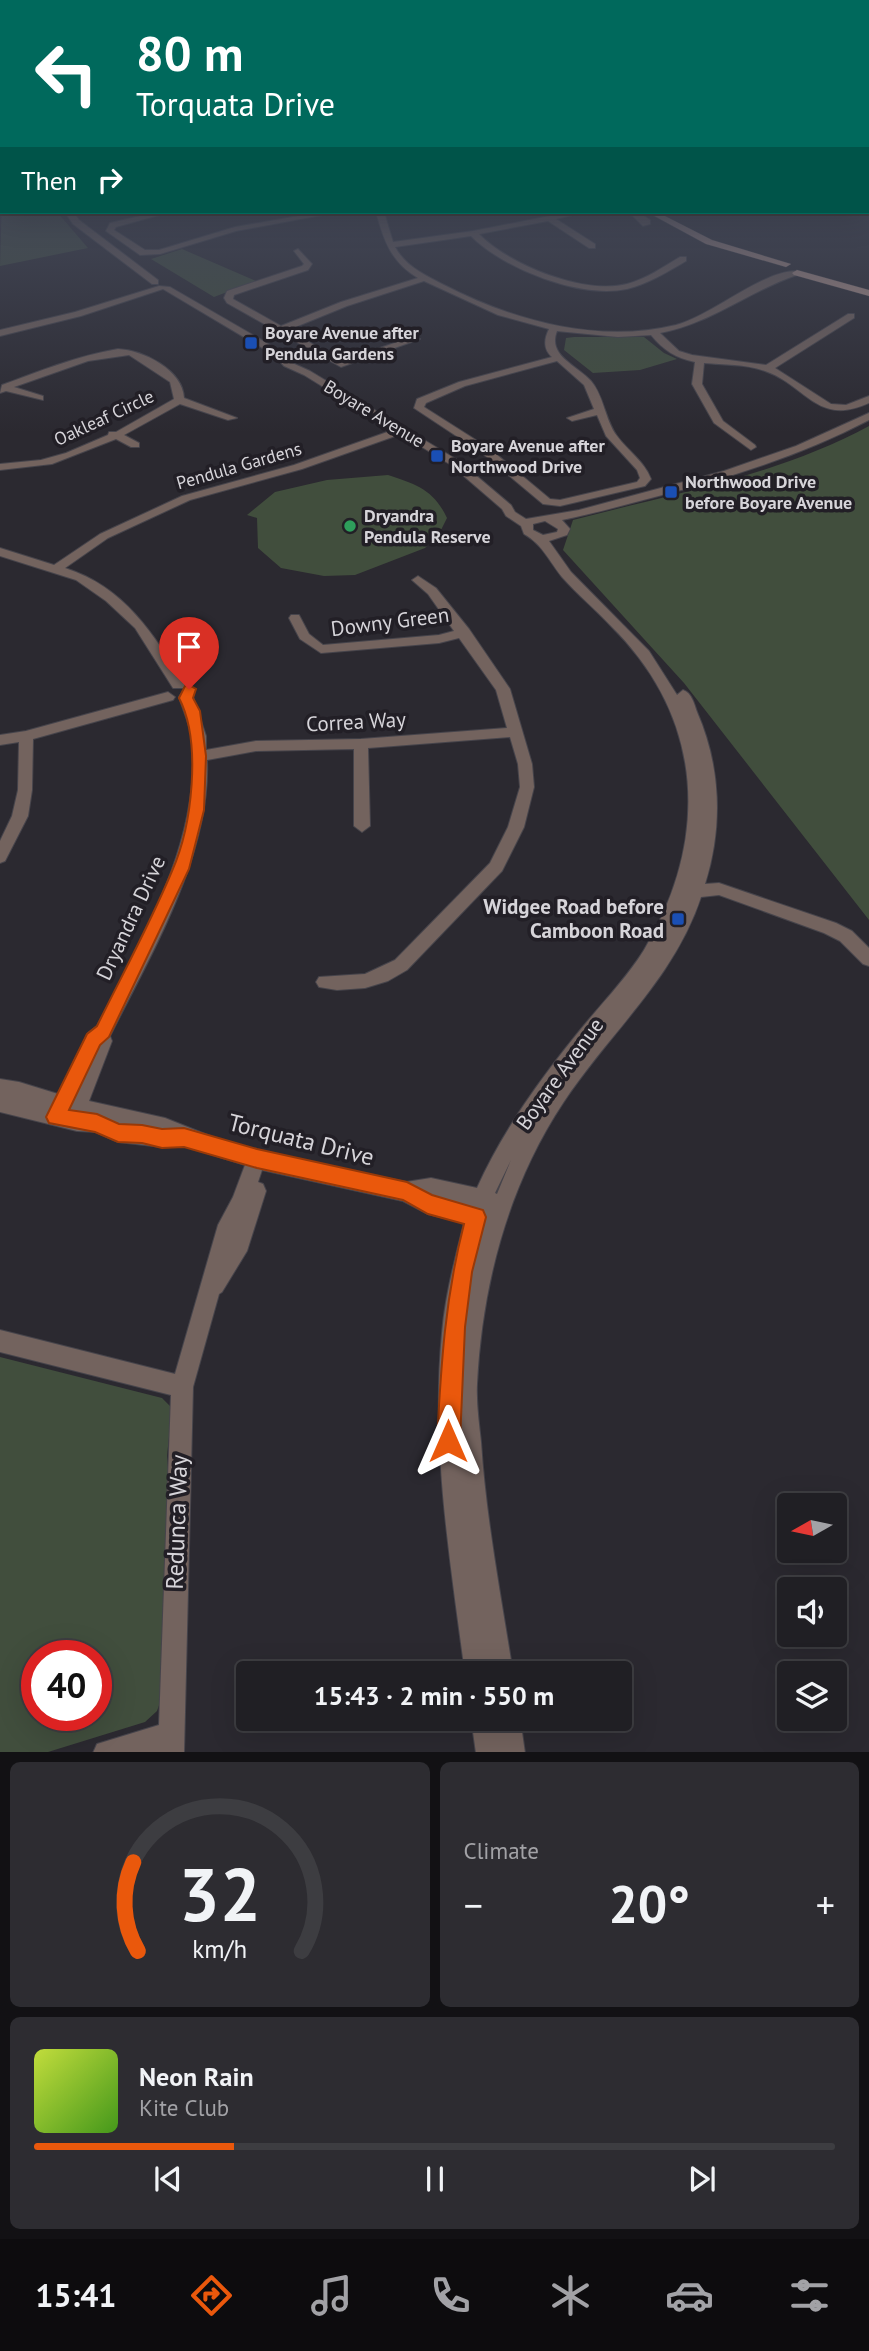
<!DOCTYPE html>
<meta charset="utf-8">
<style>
:root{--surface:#201f24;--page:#2d2c31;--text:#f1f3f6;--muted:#a2a2a6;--line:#3d3d41;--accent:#ea580c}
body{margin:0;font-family:"PT Sans",sans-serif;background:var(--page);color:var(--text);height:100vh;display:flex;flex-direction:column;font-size:26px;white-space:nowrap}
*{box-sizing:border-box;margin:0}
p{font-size:23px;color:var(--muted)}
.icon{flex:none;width:38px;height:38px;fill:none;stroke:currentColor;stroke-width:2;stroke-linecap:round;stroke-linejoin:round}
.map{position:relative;height:1752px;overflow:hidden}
.drawer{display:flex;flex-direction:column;gap:10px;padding:10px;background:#121114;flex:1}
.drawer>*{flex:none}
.guide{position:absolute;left:0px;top:0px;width:870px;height:214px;box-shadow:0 7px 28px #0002,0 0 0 2px var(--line);background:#00695c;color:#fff;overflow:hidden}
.needle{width:46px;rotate:261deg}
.controls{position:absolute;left:777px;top:1493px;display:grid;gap:14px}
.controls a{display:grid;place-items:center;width:70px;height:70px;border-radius:7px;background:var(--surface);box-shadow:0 7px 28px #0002,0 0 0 2px var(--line);font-size:35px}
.speed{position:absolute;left:21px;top:1640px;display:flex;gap:14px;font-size:35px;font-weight:700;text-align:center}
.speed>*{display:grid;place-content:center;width:91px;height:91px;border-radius:50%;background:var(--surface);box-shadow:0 7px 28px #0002,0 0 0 2px var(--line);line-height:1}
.speed .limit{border:10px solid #d22;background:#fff;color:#111}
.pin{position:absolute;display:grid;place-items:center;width:60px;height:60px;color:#fff;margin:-72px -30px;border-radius:50% 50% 50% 0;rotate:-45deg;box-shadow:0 0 7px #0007}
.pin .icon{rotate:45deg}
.me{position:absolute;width:77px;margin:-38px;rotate:0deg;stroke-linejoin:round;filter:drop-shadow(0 0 5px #0008)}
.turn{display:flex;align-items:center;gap:24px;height:147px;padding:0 21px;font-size:32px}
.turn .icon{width:91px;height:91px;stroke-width:2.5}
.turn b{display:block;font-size:49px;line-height:60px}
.then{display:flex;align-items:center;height:66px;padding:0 21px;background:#0003;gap:14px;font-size:26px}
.big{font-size:52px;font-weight:600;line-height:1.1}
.drawer .card{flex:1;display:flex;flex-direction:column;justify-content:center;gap:10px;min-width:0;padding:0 24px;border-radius:10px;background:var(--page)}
.drawer .dial{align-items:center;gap:0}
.dial svg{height:182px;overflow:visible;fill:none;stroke:var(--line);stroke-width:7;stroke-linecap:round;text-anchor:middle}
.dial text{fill:var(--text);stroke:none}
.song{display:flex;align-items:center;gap:21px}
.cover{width:84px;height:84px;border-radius:10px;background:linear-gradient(135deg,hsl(70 70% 55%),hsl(100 70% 35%))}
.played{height:7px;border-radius:4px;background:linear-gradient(90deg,var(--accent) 25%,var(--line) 25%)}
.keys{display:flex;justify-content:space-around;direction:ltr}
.heat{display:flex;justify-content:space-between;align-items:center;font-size:38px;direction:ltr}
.drawer .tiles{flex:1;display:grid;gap:10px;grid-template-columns:1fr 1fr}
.card:last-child{grid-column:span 2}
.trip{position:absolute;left:236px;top:1661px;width:396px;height:70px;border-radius:7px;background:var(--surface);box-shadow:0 7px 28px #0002,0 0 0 2px var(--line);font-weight:600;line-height:70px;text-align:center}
.menu{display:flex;height:112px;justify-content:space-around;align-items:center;background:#0d0c0e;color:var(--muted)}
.menu .icon{width:49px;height:49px}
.menu .on{color:var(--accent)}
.menu b{font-size:32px;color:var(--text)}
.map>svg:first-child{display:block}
.green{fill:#414e3d;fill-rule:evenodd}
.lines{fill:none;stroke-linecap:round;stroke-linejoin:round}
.minor-casing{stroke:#46444b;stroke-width:2}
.major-casing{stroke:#46444b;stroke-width:1}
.minor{fill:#73635e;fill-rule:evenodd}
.major{fill:#bc9b91;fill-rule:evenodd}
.route{fill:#ea580c;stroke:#983908;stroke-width:2}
.transit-dot{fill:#1a4fb4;stroke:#221f26;stroke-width:2.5}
.leisure-dot{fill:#2e9e5b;stroke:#221f26;stroke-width:2.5}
.labels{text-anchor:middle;stroke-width:7;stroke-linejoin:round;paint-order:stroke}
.far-poi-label{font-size:18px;font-weight:bold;fill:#d6d4d9;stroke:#221f26;text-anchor:start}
.far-street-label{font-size:18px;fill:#d6d4d9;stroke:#221f26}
.street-label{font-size:21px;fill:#d6d4d9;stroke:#221f26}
.poi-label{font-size:21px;font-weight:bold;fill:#d6d4d9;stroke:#221f26;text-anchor:end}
.near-street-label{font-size:24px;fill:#d6d4d9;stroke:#221f26}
</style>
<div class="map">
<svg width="869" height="1753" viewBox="0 0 869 1753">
<rect width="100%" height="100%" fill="#2b2930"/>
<path class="green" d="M 2,196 L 2,212 L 57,212 L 88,248 L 0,266 Z
M 182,249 L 256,281 L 214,297 L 151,259 Z
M 574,337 L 644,337 L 664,353 L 677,359 L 640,370 L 593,373 L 564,350 L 566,338 Z
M 869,426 L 869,920 L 684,683 L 563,550 L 573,520 C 672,494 779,475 869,426 Z
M 388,475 C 416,484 434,490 447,518 L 439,534 L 425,548 L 355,575 L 324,576 L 281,568 L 258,548 L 257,518 L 247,515 L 275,492 L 327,480 Z
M 0,1357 L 162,1398 L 172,1408 L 167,1456 L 171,1506 L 165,1688 L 157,1711 L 145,1722 L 48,1752 L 0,1752 ZM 37,1656 L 96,1656 L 96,1715 L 37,1715 Z"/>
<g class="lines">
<g class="minor-casing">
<path id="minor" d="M 0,189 L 2,189 L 0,195 Z
M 65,212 L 73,212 L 79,220 L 158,280 L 158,284 L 152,284 L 73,224 Z
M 158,212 L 170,212 L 116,227 L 114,230 L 145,250 L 159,250 L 235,227 L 322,212 L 338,212 L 236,231 L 160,254 L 140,255 L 106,231 L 110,223 Z
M 376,212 L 384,212 L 393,242 L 473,231 L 570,212 L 584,212 L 556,219 L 595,244 L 595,248 L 589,248 L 548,221 L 479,234 C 509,265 584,295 627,284 C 646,279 663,267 680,257 L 686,257 L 686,261 C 667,272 648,284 627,289 C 580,299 504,269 471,236 L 395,247 C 406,267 425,275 444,285 C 514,321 598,344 676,325 C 713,315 763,270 797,271 L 797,275 C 749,291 710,324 660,333 L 679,351 L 692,355 L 766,365 L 848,314 L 854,314 L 854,318 L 775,368 L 831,404 L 846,405 L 869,396 L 869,403 C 817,427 806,385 765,371 C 746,364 724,365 704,363 L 702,384 L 723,421 L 755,445 L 756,447 L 751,450 L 714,423 L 692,384 L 695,362 C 676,358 663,350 651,335 L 618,337 L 557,331 C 547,356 577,365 591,381 C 604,396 605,420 617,436 C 628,451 644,461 651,479 L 645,486 L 560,506 L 543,504 L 482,453 L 414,408 L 417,399 L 459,382 L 552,357 C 543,349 544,339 549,329 L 498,315 L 424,281 L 347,306 L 288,330 L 342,361 L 412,337 L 420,339 L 341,367 L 227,303 L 224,298 L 227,291 L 302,266 L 304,264 L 294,251 L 298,249 L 312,264 L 308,270 L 234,295 L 233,299 L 281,326 L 341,302 L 418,278 C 391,262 384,241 376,212 ZM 557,361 L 584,385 L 594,409 L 567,418 L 572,421 L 597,415 L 606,436 L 637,470 L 640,478 L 637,482 L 560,500 L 550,499 L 490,449 L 424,407 L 426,403 L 465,386 Z
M 629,212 L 638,212 L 650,220 L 650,224 L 643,226 Z
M 159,286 L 170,287 L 289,356 L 290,362 L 310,371 L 459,461 L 511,505 L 515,512 L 526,519 L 579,510 L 724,471 L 796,446 L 869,413 L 869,420 C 800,456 726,479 651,498 C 621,506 592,514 562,520 L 570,529 L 567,535 L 549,541 L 571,572 L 649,651 L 677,695 L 683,690 C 692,693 694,704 697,712 C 721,767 723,827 705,884 L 719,883 L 836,923 L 852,931 L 869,948 L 869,966 L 863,964 L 840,941 L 824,933 L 719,895 L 701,897 C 674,979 609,1033 563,1103 C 508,1186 482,1285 477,1384 C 476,1403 479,1423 481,1442 C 486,1519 501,1596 513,1673 L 465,1673 C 450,1560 431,1447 442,1333 C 445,1296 455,1259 464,1223 L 428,1214 L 403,1201 L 262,1170 L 258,1182 L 263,1184 L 266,1191 L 247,1251 L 222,1292 L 219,1294 L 193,1387 L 184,1753 L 93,1753 L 97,1744 L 159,1725 L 171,1395 L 0,1352 L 0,1330 L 175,1374 L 218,1225 L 233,1197 L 245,1165 L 185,1146 L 162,1147 L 118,1142 L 96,1132 L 77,1131 L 0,1112 L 0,1079 L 19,1082 L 58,1094 L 88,1033 L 97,1026 C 142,939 202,840 192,738 C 190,725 183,710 179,697 L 181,694 L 191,694 L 193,697 L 206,736 L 206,750 L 256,741 L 361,739 L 507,728 L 496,690 L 459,638 L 439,643 L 321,653 L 300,639 L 289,618 L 291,615 L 299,615 L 309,634 L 323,645 L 439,635 L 454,631 L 428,594 L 412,580 L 418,576 L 436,588 L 469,629 L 510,689 L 532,764 L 534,787 L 524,827 L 502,871 L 407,970 L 388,981 L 365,988 L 337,990 L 319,987 L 316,982 L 319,977 L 365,974 L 395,960 L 490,863 L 508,827 L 520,787 L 518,764 L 510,737 L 368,748 L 370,826 L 362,832 L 354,826 L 354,749 L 256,751 L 207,760 C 211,854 151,954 110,1036 L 112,1041 L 89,1101 L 165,1118 L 220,1140 L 283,1157 L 406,1182 L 431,1178 L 477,1188 C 503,1130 541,1078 581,1029 C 602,1003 626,979 644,950 C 710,839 705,719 611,626 C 595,609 577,594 562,577 C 549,561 543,545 524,534 L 521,526 L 506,516 L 502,509 L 451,465 L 401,434 L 302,469 L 190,500 L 108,538 L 65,568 C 125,587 154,635 185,685 L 183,688 L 173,688 L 135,628 L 106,601 L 76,580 L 0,556 L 0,548 L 54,565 L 100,534 L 182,496 L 294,465 L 393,430 L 304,375 L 284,366 L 274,355 L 163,289 L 81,316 L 0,336 L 0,330 L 75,312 ZM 545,521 L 558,529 L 557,532 L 543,535 L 533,530 L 533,524 ZM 511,1160 L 497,1194 L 495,1193 Z
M 118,349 C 143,350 183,370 184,398 L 237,418 L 228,420 L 180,404 L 124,435 L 139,443 L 139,447 L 131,447 L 116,439 L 52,464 L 0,470 L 0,464 L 41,460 L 66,453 L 108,435 L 109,432 L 116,432 L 174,399 L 170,382 L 129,355 L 88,361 L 14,387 L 43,396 L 43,400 L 6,391 L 0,393 L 2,385 C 40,371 77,356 118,349 Z
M 168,692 L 175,697 L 173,700 L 33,739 L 32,790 L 28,816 L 5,861 L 0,863 L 0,841 L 12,816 L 18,790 L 19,742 L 0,745 L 0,735 L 26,731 Z
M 471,1718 L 520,1718 L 525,1753 L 476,1753 Z"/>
</g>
<g class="major-casing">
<path id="major" d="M 647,212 L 657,212 L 712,240 L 791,264 L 786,267 L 706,244 Z
M 797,270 L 869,290 L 869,296 L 794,275 L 792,273 Z"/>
</g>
<use href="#minor" class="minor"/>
<use href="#major" class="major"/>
</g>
<linearGradient id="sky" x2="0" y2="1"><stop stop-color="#18171a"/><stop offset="0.43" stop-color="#444959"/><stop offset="1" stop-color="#444959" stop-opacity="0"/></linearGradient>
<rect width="869" height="433" fill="url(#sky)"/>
<path class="route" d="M 189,685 L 196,689 L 193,698 L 200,711 L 206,756 L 204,810 L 189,869 L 109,1037 L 100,1045 L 69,1110 L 97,1114 L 119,1124 L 142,1125 L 162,1129 L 184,1128 L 257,1149 L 407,1182 L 432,1195 L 483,1210 L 486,1217 L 472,1272 L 465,1327 L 460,1441 L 456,1449 L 448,1453 L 440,1449 L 437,1441 C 441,1365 445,1298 464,1224 L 428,1214 L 403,1200 L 257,1168 L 184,1147 L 162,1148 L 142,1143 L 118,1142 L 95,1132 L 49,1123 L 46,1117 L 87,1034 L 97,1026 C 122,975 150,924 172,871 C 192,826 202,742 179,698 L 185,686 Z"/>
<g class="transit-dot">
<rect x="244" y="336" width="14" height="14" rx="3.5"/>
<rect x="430" y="449" width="14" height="14" rx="3.5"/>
<rect x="664" y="485" width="14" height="14" rx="3.5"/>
<rect x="671" y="912" width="14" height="14" rx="3.5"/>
</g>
<circle class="leisure-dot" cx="350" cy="526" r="7"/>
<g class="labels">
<g class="far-poi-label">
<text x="265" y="339">Boyare Avenue after<tspan x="265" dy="21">Pendula Gardens</tspan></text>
<text x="451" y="452">Boyare Avenue after<tspan x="451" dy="21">Northwood Drive</tspan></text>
<text x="685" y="488">Northwood Drive<tspan x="685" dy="21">before Boyare Avenue</tspan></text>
<text x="364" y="522">Dryandra<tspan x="364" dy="21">Pendula Reserve</tspan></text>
</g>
<g class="far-street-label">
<text transform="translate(374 414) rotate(31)" y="6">Boyare Avenue</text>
<text transform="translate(104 418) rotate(-25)" y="6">Oakleaf Circle</text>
<text transform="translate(239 466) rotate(-16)" y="6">Pendula Gardens</text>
</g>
<g class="street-label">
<text transform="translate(390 622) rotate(-7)" y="7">Downy Green</text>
<text transform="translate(356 722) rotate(-3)" y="7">Correa Way</text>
<text transform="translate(131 918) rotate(-65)" y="7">Dryandra Drive</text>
<text transform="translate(560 1074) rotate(-54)" y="7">Boyare Avenue</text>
</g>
<g class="poi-label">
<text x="664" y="914">Widgee Road before<tspan x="664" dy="24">Camboon Road</tspan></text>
</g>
<g class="near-street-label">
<text transform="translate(301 1140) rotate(14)" y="8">Torquata Drive</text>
<text transform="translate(177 1522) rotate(-88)" y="8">Redunca Way</text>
</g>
</g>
</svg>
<div class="controls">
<a><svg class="needle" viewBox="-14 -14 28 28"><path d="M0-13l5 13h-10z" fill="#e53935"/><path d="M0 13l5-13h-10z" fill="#a2a2a6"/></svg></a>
<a><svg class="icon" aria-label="sound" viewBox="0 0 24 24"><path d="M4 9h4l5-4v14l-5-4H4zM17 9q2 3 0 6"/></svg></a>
<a><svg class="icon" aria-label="layers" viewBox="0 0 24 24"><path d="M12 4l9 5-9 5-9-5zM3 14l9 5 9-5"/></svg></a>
</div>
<div class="speed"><div class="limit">40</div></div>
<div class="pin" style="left:189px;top:689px;background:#d93025"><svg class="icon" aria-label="arrive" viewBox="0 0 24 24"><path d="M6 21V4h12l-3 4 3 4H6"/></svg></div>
<svg class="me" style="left:448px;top:1441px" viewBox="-20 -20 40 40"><path d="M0-17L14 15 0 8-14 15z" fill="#ea580c" stroke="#fff" stroke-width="4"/></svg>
<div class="trip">15:43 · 2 min · 550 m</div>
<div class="guide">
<div class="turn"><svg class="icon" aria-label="left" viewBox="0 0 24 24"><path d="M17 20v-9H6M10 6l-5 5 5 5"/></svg><div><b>80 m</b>Torquata Drive</div></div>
<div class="then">Then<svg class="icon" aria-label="right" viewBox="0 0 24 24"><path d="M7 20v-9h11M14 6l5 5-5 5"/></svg></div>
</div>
</div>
<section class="drawer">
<div class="tiles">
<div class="card dial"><svg viewBox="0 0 100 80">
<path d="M14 69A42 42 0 1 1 86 69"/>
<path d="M14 69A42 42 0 0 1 12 30" stroke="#ea580c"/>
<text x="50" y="56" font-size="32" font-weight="700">32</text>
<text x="50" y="72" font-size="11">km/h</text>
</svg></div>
<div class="card"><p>Climate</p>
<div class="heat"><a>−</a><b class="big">20°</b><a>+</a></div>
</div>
<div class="card">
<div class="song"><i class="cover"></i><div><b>Neon Rain</b><p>Kite Club</p></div></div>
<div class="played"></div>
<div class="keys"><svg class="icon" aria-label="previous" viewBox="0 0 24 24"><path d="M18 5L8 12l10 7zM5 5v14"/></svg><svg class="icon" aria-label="pause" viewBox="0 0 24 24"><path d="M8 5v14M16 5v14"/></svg><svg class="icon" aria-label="next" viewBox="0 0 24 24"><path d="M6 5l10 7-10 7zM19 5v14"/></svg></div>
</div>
</div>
</section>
<nav class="menu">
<b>15:41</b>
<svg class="icon on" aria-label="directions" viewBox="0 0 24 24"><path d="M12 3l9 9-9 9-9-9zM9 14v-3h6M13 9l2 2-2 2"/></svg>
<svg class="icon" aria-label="music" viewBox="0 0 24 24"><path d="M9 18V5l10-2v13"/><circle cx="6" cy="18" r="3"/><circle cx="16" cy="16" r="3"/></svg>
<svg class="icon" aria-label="phone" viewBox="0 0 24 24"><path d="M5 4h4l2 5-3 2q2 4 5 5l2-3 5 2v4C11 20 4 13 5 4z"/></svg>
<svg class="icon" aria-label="climate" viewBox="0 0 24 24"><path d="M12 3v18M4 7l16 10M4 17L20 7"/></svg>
<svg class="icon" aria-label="car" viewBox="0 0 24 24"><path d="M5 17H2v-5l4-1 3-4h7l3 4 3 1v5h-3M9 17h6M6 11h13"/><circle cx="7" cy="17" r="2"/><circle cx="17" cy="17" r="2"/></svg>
<svg class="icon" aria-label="filters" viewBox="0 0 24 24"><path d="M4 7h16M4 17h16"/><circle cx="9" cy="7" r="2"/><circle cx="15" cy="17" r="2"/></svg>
</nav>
